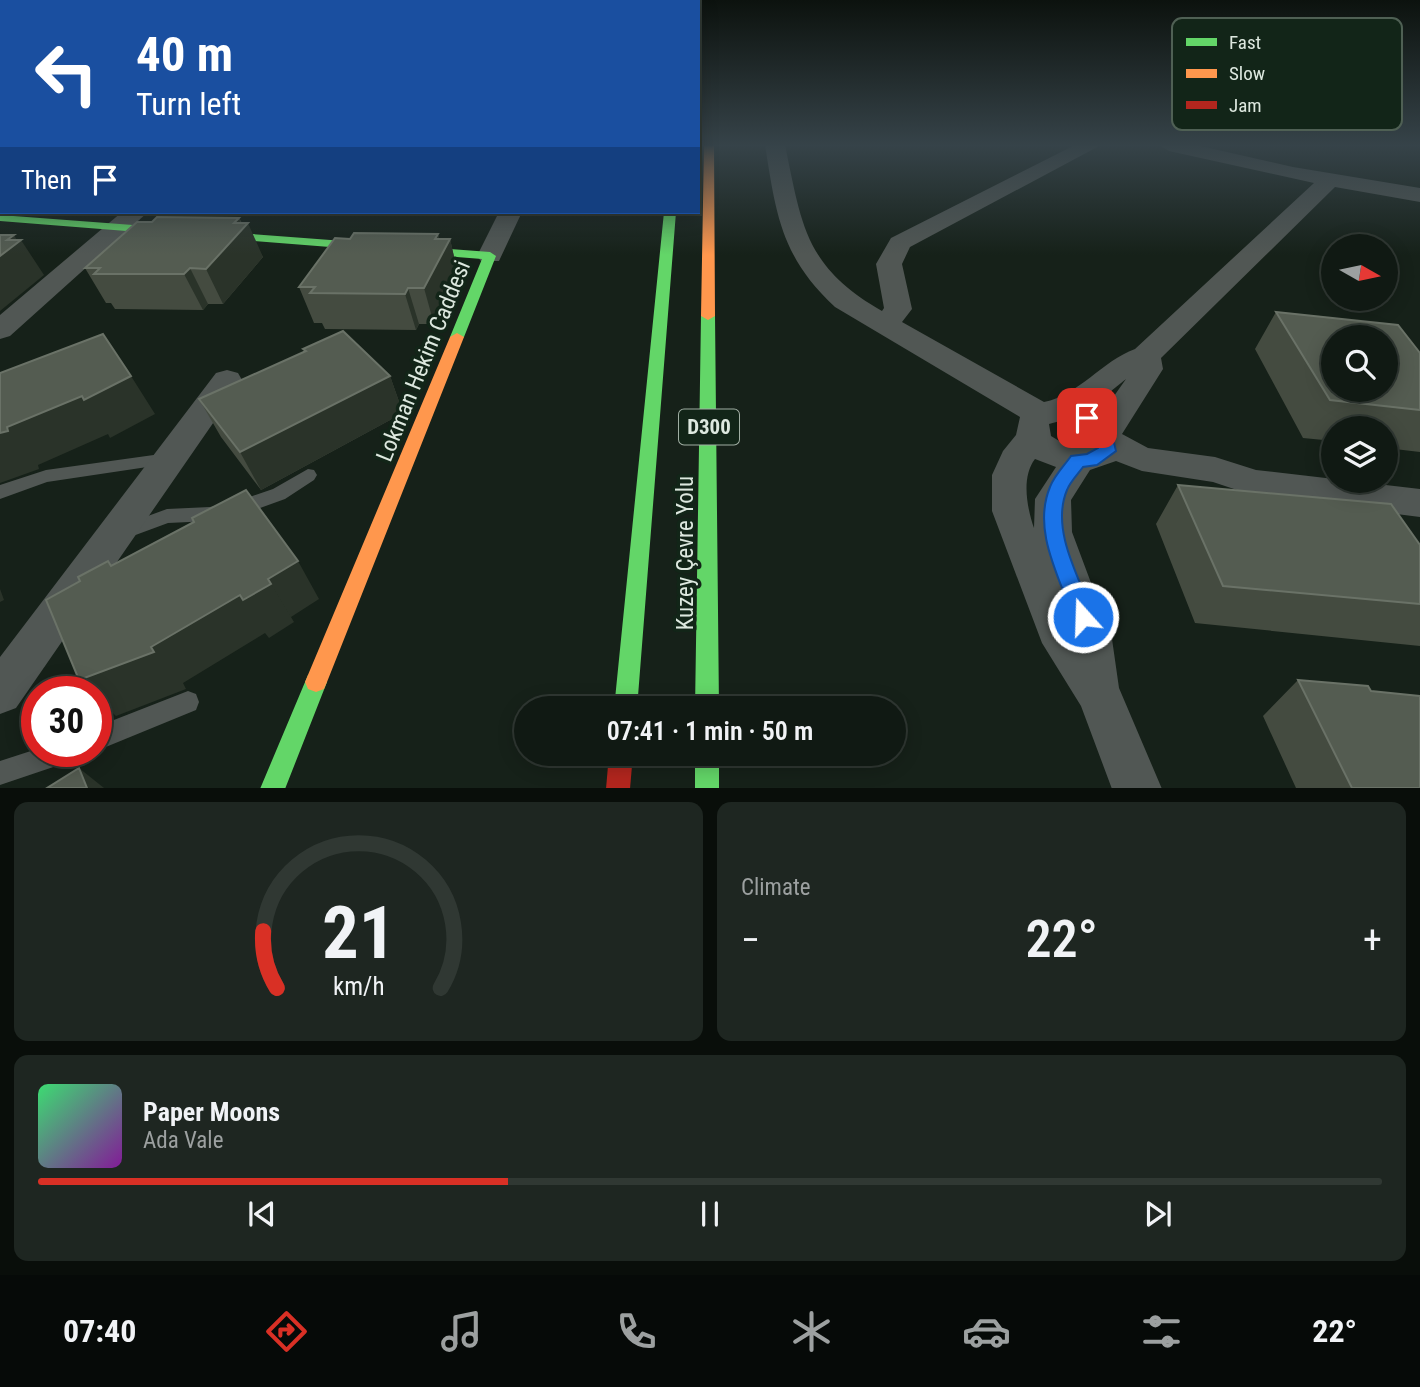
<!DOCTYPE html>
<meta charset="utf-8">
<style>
:root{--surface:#101913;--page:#1e2621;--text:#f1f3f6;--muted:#9ca0a0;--line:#303833;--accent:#d93025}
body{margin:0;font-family:"Roboto Condensed",sans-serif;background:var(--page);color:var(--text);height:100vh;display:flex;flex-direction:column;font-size:26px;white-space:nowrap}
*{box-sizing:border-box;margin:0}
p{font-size:23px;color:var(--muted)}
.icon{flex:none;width:38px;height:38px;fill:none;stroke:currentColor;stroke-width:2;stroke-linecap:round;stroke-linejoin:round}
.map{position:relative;height:788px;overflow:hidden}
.drawer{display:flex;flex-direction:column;gap:14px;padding:14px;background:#090e0a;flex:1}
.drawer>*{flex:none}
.banner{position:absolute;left:0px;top:0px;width:700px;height:214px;box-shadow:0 4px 18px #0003,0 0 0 2px var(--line);background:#1a4fa0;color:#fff;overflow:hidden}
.needle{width:46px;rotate:99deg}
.controls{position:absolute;left:1321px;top:234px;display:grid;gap:14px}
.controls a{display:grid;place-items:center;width:77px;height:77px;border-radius:50%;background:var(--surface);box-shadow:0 4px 18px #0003,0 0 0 2px var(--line);font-size:35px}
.speed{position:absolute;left:21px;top:676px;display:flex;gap:14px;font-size:35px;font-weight:700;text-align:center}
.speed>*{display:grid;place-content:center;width:91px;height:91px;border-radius:50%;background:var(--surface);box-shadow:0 4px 18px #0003,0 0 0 2px var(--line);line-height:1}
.speed .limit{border:10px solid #d22;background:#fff;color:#111}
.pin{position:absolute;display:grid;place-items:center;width:60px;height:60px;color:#fff;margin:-30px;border-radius:14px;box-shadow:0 4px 10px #0006}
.me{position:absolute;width:77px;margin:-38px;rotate:340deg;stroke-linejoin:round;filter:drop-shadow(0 0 5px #0008)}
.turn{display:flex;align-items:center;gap:24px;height:147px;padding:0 21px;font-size:32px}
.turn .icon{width:91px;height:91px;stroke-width:2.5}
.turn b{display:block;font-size:49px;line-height:60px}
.then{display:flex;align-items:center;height:66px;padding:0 21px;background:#0003;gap:14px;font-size:26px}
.big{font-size:52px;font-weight:600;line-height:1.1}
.drawer .widget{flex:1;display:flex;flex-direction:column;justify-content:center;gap:10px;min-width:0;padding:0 24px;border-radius:14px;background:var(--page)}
.drawer .dial{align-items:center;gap:0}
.dial svg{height:182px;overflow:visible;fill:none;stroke:var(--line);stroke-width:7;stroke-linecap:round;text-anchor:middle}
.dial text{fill:var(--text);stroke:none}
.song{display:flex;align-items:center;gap:21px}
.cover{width:84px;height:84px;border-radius:10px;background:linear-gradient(135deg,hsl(140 70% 55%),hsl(290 70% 35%))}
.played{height:7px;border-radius:4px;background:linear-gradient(90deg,var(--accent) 35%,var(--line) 35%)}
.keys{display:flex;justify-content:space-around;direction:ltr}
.heat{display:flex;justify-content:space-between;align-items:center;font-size:38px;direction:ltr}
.drawer .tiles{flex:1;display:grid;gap:14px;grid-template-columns:1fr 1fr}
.widget:last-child{grid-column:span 2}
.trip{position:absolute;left:514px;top:696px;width:392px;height:70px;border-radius:35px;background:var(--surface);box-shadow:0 4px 18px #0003,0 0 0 2px var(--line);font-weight:600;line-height:70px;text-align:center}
.dock{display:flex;height:112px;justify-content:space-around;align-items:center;background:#060a08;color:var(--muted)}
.dock .icon{width:49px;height:49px}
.dock .active{color:var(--accent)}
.dock b{font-size:32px;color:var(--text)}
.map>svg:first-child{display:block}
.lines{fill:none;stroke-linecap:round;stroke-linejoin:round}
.lane{fill:#515754;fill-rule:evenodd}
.street{fill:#515754;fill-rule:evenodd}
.fast{fill:#63d668;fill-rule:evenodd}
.slow{fill:#ff974d;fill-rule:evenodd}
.jam{fill:#b3261e;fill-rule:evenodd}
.wall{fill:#444b40}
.shaded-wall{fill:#2a3329}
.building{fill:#545c51;stroke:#6a7267;stroke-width:2;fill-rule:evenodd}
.route{fill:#1a73e8;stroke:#114b97;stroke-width:2}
.labels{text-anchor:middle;stroke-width:7;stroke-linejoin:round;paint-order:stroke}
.shield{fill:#122518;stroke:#a0aea3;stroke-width:2}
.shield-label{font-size:21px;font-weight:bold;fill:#dde8df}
.street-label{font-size:23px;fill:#dde8df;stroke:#122518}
.key{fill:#122518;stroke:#4f6054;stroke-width:2}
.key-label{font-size:19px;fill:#dde8df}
</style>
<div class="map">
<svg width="1420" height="789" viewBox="0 0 1420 789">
<rect width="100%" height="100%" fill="#162119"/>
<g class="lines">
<path class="lane" d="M 168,453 L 174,455 L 177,459 L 174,463 L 47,482 L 0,499 L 0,485 L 46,470 Z
M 308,469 L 314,470 L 317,475 L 314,480 L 285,499 L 249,512 L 210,521 L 168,523 L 122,540 L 115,538 L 113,533 L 115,528 L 167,509 L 210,507 L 241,500 L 273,489 Z
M 188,691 L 196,694 L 199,702 L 196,710 L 96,751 L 96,727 Z
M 37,749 L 81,751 L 77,759 L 0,785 L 0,761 Z"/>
<path class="street" d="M 765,145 L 785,145 C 802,226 805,267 882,311 L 884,308 L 876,264 L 891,238 L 1075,145 L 1101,145 L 910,247 L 902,264 L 912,309 L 902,322 L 1044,402 C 1079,395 1102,361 1135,349 L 1314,183 L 1169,151 L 1159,145 L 1196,145 L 1293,167 L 1420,188 L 1420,202 L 1335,187 L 1161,358 L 1163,369 L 1122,434 L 1148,448 L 1215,457 L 1256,470 L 1420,489 L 1420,517 L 1255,496 L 1213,482 L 1142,471 L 1116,461 L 1090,470 L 1071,500 L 1072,532 L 1112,639 L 1119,688 L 1162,789 L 1112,789 L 1081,706 L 1042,643 L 992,511 L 992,475 L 1003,451 L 1016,435 L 1020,417 L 835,307 C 781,257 776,214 765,145 ZM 1126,379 L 1102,413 L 1090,408 ZM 1060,421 L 1075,426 L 1089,438 L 1089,446 L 1066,445 L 1051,436 L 1049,424 ZM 1035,459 L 1056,467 L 1035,499 L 1034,528 C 1027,508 1021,477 1035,459 Z
M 122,212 L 148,212 L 10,336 L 0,339 L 0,315 Z
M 499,212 L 522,212 L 499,261 L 481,261 L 477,256 Z
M 227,370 L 238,373 L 242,380 L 238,387 L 16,708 L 0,714 L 0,657 L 216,373 Z"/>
<path class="fast" d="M 664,212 L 676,212 L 637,709 L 614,709 Z
M 0,215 L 490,252 L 496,256 L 464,337 L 457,341 L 450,337 L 482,259 L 0,221 Z
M 708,312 L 715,316 L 719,709 L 695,709 L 701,316 Z
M 316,672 L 324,675 L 327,682 L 285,789 L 260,789 L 308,675 Z
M 695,754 L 719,754 L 719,789 L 695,789 Z"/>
<path class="slow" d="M 704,145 L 714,145 L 715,316 L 708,320 L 701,316 Z
M 457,333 L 464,337 L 327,682 L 324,689 L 316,692 L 308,689 L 305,682 L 450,337 Z"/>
<path class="jam" d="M 609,754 L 633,754 L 630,789 L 606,789 Z"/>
</g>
<path class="wall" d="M 239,218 L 263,257 L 223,304 L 208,304 L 203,310 L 115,309 L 111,303 L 106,303 L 85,268 Z
M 438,234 L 439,239 L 450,239 L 458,274 L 434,324 L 419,324 L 416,330 L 325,329 L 322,323 L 314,323 L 299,287 L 350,239 Z
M 1276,312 L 1420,353 L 1420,452 L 1386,448 L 1386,429 L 1334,429 L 1334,441 L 1303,438 L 1255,349 Z
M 303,349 L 390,376 L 403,413 L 261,490 L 221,437 L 199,399 L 305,352 Z
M 1178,485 L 1420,545 L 1420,646 L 1195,623 L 1156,524 Z
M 1298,680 L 1420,788 L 1296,788 L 1263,716 Z"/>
<path class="shaded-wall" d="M 239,218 L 243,229 L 248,223 L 263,257 L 223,304 L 206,269 L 234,223 Z
M 438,234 L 443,253 L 450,239 L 458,274 L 434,324 L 424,288 L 435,239 Z
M 14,235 L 18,242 L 21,240 L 44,275 L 0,311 L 0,256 L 7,240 Z
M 190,268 L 208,304 L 203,310 L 184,274 Z
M 408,288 L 419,324 L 416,330 L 405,294 Z
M 131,376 L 155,414 L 110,438 L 108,434 L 38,465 L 39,469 L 0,483 L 0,433 L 7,427 Z
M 390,376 L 403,413 L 261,490 L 240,452 Z
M 298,561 L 319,599 L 291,617 L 268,579 Z
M 271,584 L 294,622 L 269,638 L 265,633 L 183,683 L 186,689 L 116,716 L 96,697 L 96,691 L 90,691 L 79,680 L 151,647 L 240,595 Z
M 0,589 L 4,600 L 0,602 Z
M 79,768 L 104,788 L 87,788 Z"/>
<path class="building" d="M 157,217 L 239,218 L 234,223 L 248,223 L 206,269 L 190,268 L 184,274 L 94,274 L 100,268 L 85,268 L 137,222 L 152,222 Z
M 354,233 L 438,234 L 435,239 L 450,239 L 424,288 L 408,288 L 405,294 L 310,293 L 315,287 L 299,287 L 335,238 L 350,239 Z
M 0,235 L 14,235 L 7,240 L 21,240 L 0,256 Z
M 1276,312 L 1398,325 L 1420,353 L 1420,410 L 1330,400 ZM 1334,338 L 1386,338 L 1386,390 L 1334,390 Z
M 343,331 L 390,376 L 240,452 L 199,399 L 306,351 L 303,349 Z
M 103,334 L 131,376 L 84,400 L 82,396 L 7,427 L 8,431 L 0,433 L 0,373 Z
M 1178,485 L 1391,504 L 1420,545 L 1420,604 L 1223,586 Z
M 246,490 L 298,561 L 268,579 L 271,584 L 243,600 L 240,595 L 151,647 L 154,652 L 79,680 L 46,600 L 80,581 L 78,577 L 108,561 L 111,566 L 194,522 L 192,518 Z
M 1298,680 L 1368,686 L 1371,691 L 1420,696 L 1420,788 L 1352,788 Z
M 79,768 L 87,788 L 47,788 Z"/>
<linearGradient id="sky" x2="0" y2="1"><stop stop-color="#0c120e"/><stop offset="0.57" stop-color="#364349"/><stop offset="1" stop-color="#364349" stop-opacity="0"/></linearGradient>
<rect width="1420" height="255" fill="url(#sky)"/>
<path class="route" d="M 1087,413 L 1111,430 L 1116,451 L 1097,465 L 1083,467 C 1078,474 1070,482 1067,490 C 1050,530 1080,579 1094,617 L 1091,624 L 1083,626 L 1076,624 L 1073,617 C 1059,576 1032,530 1050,487 C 1054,476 1064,466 1071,456 L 1087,454 L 1098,448 L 1097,436 L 1079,418 Z"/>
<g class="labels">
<rect class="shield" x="679" y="409.5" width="60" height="35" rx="5"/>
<g class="shield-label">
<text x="709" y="434">D300</text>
</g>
<g class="street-label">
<text transform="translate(423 361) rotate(-68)" y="8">Lokman Hekim Caddesi</text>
<text transform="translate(685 553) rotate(-90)" y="8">Kuzey Çevre Yolu</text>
</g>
</g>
<rect x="1172" y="18" width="230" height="112" rx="10" class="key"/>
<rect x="1186" y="38" width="31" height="8" fill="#63d668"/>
<rect x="1186" y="69" width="31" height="9" fill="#ff974d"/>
<rect x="1186" y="101" width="31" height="8" fill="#b3261e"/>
<g class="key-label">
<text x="1229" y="49">Fast</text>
<text x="1229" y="80">Slow</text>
<text x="1229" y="112">Jam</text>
</g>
</svg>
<div class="controls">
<a><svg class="needle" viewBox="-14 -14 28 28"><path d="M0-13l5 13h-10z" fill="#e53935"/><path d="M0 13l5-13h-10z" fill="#9ca0a0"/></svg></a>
<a><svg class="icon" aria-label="search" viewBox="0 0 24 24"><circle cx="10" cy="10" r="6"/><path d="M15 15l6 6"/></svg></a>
<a><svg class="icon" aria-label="layers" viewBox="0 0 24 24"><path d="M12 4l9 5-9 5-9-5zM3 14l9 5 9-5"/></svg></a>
</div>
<div class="speed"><div class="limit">30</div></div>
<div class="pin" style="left:1087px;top:418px;background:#d93025"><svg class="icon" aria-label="arrive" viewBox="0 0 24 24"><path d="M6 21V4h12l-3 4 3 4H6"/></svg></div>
<svg class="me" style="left:1083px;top:617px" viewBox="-20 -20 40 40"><circle r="17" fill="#1a73e8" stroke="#fff" stroke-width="3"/><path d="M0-11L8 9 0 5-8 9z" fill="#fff"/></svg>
<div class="trip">07:41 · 1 min · 50 m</div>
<div class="banner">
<div class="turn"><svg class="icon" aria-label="left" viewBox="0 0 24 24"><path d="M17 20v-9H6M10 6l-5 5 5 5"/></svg><div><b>40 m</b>Turn left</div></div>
<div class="then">Then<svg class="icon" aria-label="arrive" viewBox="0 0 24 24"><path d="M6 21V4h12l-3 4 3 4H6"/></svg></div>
</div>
</div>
<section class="drawer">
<div class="tiles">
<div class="widget dial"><svg viewBox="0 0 100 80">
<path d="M14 69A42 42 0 1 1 86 69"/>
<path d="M14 69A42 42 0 0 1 8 44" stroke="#d93025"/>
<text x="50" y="56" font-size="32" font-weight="700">21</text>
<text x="50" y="72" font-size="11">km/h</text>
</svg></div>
<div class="widget"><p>Climate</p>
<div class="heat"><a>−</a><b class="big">22°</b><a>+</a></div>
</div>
<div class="widget">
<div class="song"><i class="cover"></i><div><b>Paper Moons</b><p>Ada Vale</p></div></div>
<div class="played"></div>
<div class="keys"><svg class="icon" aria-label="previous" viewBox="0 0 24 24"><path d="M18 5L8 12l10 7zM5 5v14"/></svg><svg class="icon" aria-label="pause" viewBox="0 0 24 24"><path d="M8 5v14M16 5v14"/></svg><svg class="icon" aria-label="next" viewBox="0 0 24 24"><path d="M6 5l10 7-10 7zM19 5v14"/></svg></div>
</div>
</div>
</section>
<nav class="dock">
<b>07:40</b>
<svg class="icon active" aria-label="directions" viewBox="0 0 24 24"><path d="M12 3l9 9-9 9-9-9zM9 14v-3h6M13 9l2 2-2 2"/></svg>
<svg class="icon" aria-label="music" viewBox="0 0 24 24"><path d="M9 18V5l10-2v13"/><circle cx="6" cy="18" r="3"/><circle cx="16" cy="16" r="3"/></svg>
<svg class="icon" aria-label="phone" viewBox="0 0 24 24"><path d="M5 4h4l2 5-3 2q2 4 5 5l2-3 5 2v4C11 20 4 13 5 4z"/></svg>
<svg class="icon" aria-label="climate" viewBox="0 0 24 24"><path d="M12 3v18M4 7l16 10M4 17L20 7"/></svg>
<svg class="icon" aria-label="car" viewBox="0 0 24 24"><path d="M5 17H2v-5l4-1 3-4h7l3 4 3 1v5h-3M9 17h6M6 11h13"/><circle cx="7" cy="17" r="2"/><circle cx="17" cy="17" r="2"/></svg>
<svg class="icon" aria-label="filters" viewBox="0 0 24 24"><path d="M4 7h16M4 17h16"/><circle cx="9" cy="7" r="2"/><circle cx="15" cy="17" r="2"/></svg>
<b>22°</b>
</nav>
